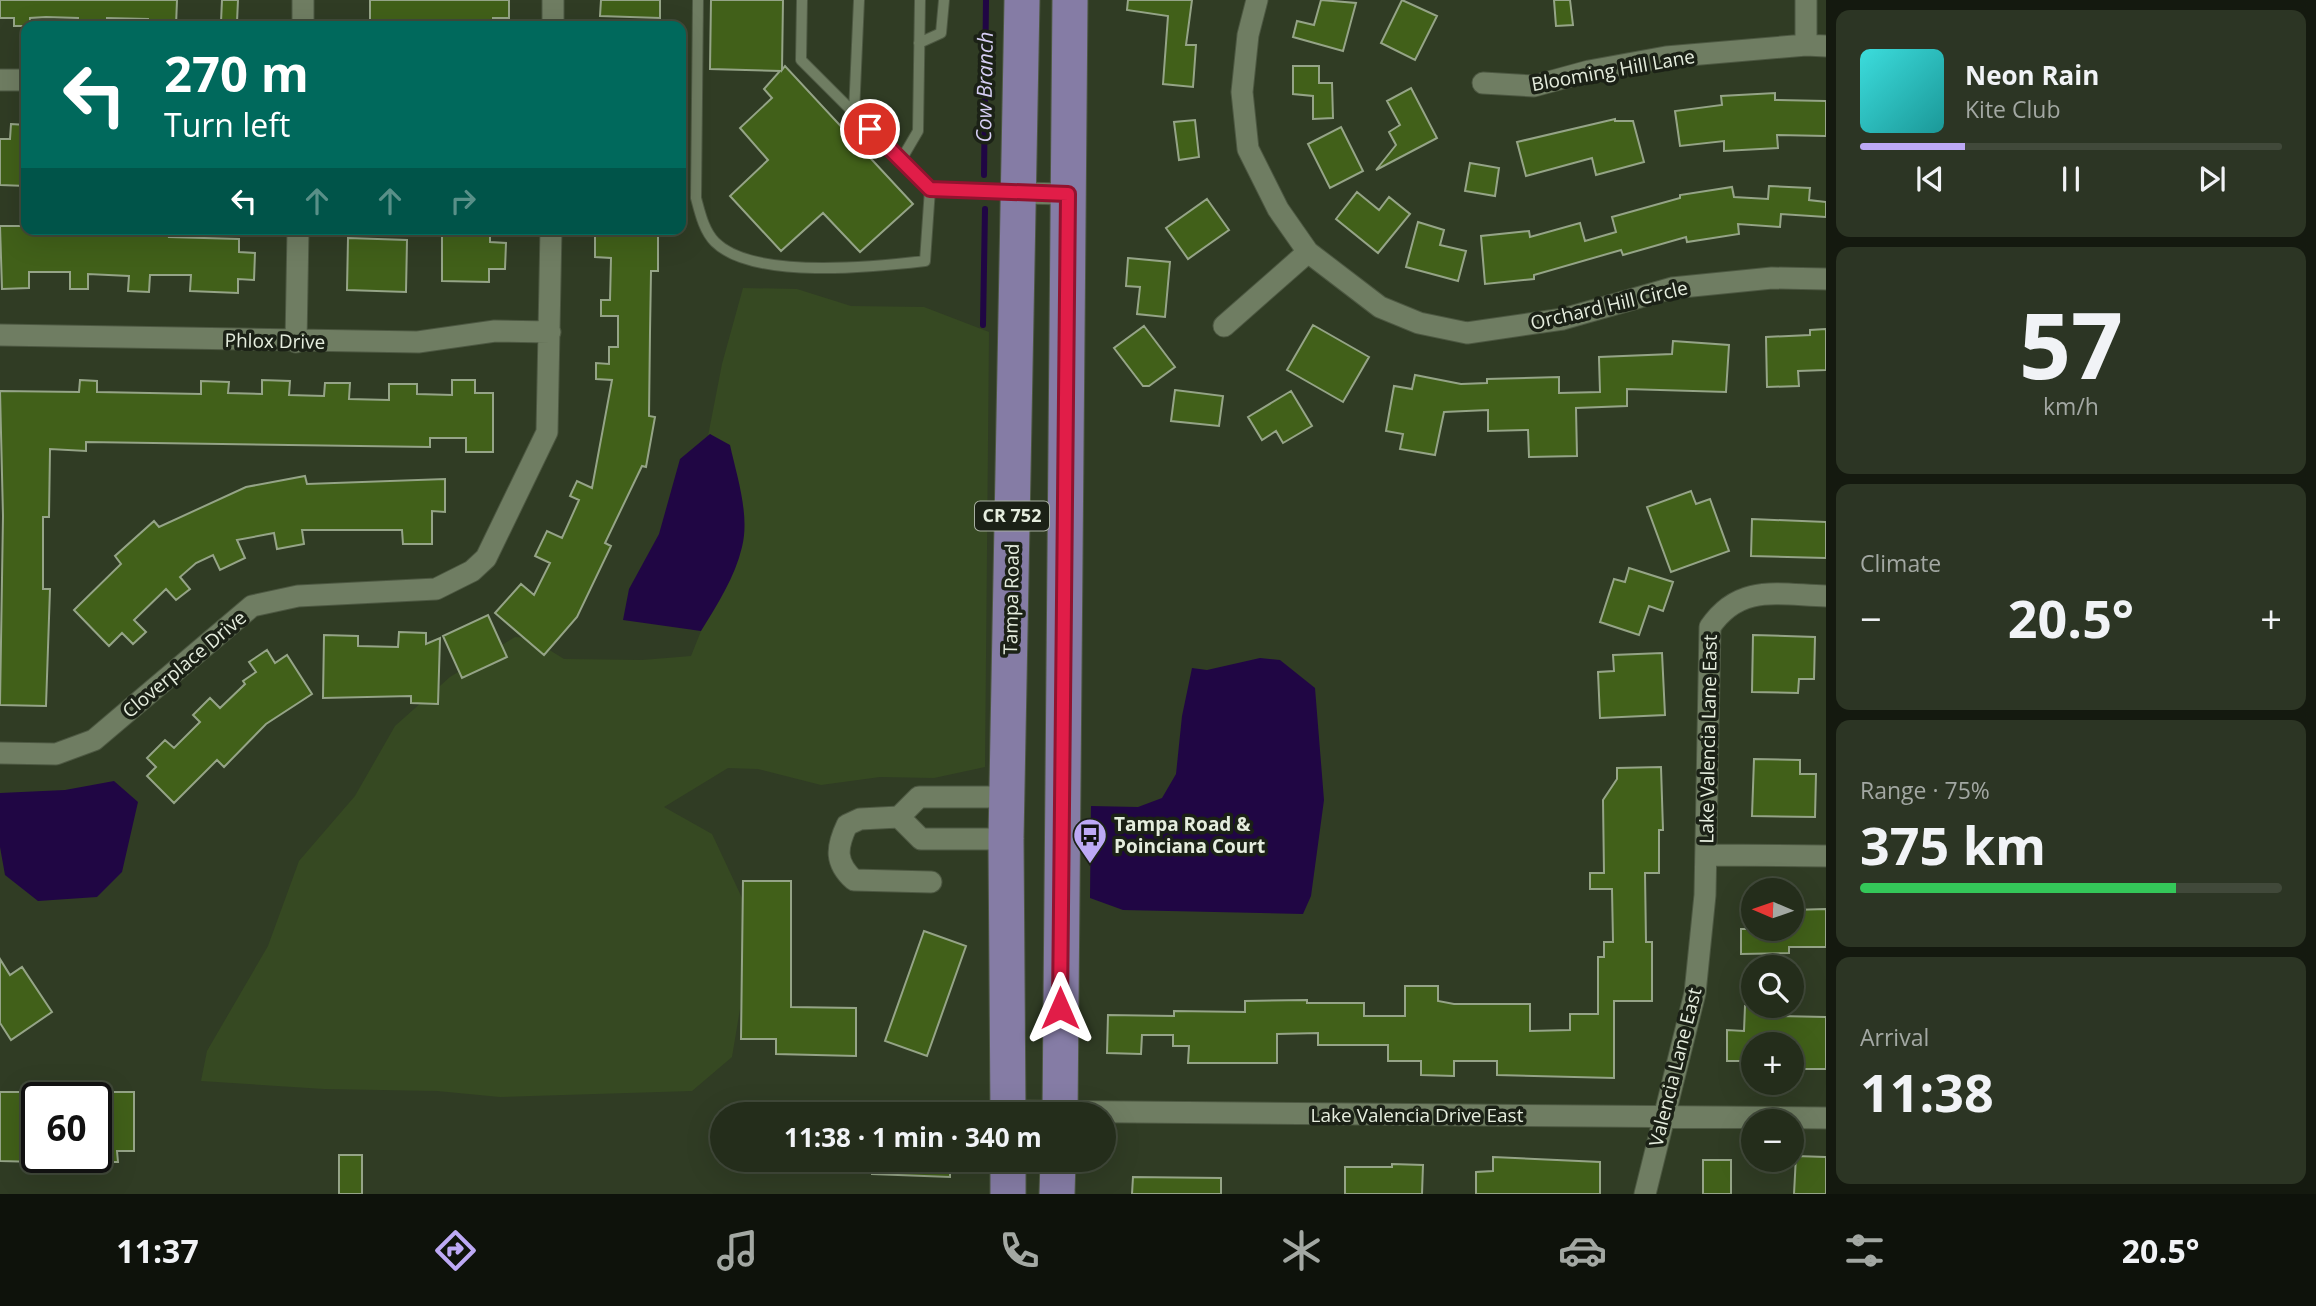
<!DOCTYPE html>
<meta charset="utf-8">
<style>
:root{--surface:#242d1b;--page:#2c3524;--text:#f1f3f6;--muted:#a3a8a3;--line:#41493a;--accent:#bda9f5}
body{margin:0;font-family:"Open Sans",sans-serif;background:var(--page);color:var(--text);height:100vh;display:flex;flex-direction:column;font-size:26px;white-space:nowrap}
*{box-sizing:border-box;margin:0}
p{font-size:23px;color:var(--muted)}
.icon{flex:none;width:38px;height:38px;fill:none;stroke:currentColor;stroke-width:2;stroke-linecap:round;stroke-linejoin:round}
.map{position:relative;flex:1;overflow:hidden}
.side{display:flex;flex-direction:column;gap:10px;padding:10px;background:#14190f;width:490px}
.side>*{flex:none}
.guide{position:absolute;left:21px;top:21px;width:665px;height:214px;border-radius:14px;box-shadow:0 7px 28px #0002,0 0 0 2px var(--line);background:#00695c;color:#fff;overflow:hidden}
.needle{width:46px;rotate:272deg}
.tools{position:absolute;left:1741px;top:878px;display:grid;gap:14px}
.tools a{display:grid;place-items:center;width:63px;height:63px;border-radius:50%;background:var(--surface);box-shadow:0 7px 28px #0002,0 0 0 2px var(--line);font-size:35px}
.speed{position:absolute;left:21px;top:1082px;display:flex;gap:14px;font-size:35px;font-weight:700;text-align:center}
.speed>*{display:grid;place-content:center;width:91px;height:91px;border-radius:50%;background:var(--surface);box-shadow:0 7px 28px #0002,0 0 0 2px var(--line);line-height:1}
.speed .limit{border:4px solid #111;border-radius:10px;background:#fff;color:#111}
.pin{position:absolute;display:grid;place-items:center;width:60px;height:60px;color:#fff;margin:-30px;border:4px solid #fff;border-radius:50%;box-shadow:0 2px 7px #0007}
.me{position:absolute;width:77px;margin:-38px;rotate:0deg;stroke-linejoin:round;filter:drop-shadow(0 0 5px #0008)}
.turn{display:flex;align-items:center;gap:24px;height:147px;padding:0 28px;font-size:32px}
.turn .icon{width:91px;height:91px;stroke-width:2.5}
.turn b{display:block;font-size:49px;line-height:60px}
.lanes{display:flex;align-items:center;height:66px;padding:0 28px;background:#0003;justify-content:center;gap:35px;direction:ltr}
.lanes .off{opacity:.35}
.big{font-size:52px;font-weight:700;line-height:1.1}
.side .widget{flex:1;display:flex;flex-direction:column;justify-content:center;gap:10px;min-width:0;padding:0 24px;border-radius:14px;background:var(--page)}
.side .dial{align-items:center;gap:0}
.dial b{font-size:91px;line-height:1}
.song{display:flex;align-items:center;gap:21px}
.cover{width:84px;height:84px;border-radius:10px;background:linear-gradient(135deg,hsl(180 70% 55%),hsl(180 70% 35%))}
.played{height:7px;border-radius:4px;background:linear-gradient(90deg,var(--accent) 25%,var(--line) 25%)}
.keys{display:flex;justify-content:space-around;direction:ltr}
.heat{display:flex;justify-content:space-between;align-items:center;font-size:38px;direction:ltr}
.charge{height:10px;border-radius:5px;background:linear-gradient(90deg,#34c759 75%,var(--line) 0)}
.trip{position:absolute;left:710px;top:1102px;width:406px;height:70px;border-radius:35px;background:var(--surface);box-shadow:0 7px 28px #0002,0 0 0 2px var(--line);font-weight:700;line-height:70px;text-align:center}
.tabs{display:flex;height:112px;justify-content:space-around;align-items:center;background:#0e120b;color:var(--muted)}
.tabs .icon{width:49px;height:49px}
.tabs .active{color:var(--accent)}
.tabs b{font-size:32px;color:var(--text)}
main{display:flex;flex:1;min-height:0}
.map>svg:first-child{display:block}
.green{fill:#364922}
.water{fill:#200644}
.lines{fill:none;stroke-linecap:round;stroke-linejoin:round}
.stream{stroke:#200644;stroke-width:6}
.building{fill:#416019;stroke:#95a487;stroke-width:2}
.lane-casing{stroke:#4d5842;stroke-width:12}
.street-casing{stroke:#4d5842;stroke-width:23}
.primary-casing{stroke:#4d5842;stroke-width:37}
.lane{stroke:#6f7d62;stroke-width:10}
.street{stroke:#6f7d62;stroke-width:21}
.primary{stroke:#857ca5;stroke-width:35}
.route-casing{stroke:#92132f;stroke-width:18}
.route{stroke:#e11d48;stroke-width:12}
.labels{text-anchor:middle;stroke-width:7;stroke-linejoin:round;paint-order:stroke}
.shield{fill:#1b2116;stroke:#a8b0a2;stroke-width:2}
.shield-label{font-size:18px;font-weight:bold;fill:#e5edde}
.street-label{font-size:19px;fill:#e5edde;stroke:#1b2116}
.poi-label{font-size:19px;font-weight:bold;fill:#e5edde;stroke:#1b2116;text-anchor:start}
.water-label{font-size:21px;font-style:italic;fill:#d6cef4;stroke:#1b2116}
</style>
<main>
<div class="map">
<svg width="1826" height="1194" viewBox="0 0 1826 1194">
<rect width="100%" height="100%" fill="#303c24"/>
<path class="green" d="M 743,288 L 797,289 L 851,306 L 924,307 L 989,332 L 985,767 L 934,778 L 880,777 L 821,785 L 758,769 L 728,768 L 664,807 L 712,834 L 750,915 L 743,991 L 732,1057 L 692,1091 L 500,1097 L 437,1091 L 324,1089 L 201,1081 L 207,1051 L 268,946 L 299,861 L 355,796 L 395,726 L 450,677 L 515,637 L 530,638 L 564,659 L 642,660 L 691,656 L 701,631 L 711,434 L 708,436 L 722,364 Z"/>
<path class="water" d="M 710,434 L 730,445 C 737,477 750,515 742,547 C 735,577 717,605 701,631 L 623,620 L 629,589 L 659,534 L 680,459 Z
M 1260,658 L 1280,660 L 1315,688 L 1324,800 L 1311,896 L 1303,914 L 1123,910 L 1090,898 L 1091,806 L 1138,807 L 1162,798 L 1176,774 L 1182,716 L 1192,668 L 1207,670 Z
M 114,781 L 138,802 L 122,872 L 97,897 L 38,901 L 5,875 L 0,847 L 0,793 L 65,790 Z"/>
<g class="lines">
<path class="stream" d="M 984,175 L 986,0
M 983,325 L 985,209"/>
</g>
<path class="building" d="M 0,0 L 177,0 L 176,26 L 148,25 L 148,19 L 107,18 L 107,26 L 78,26 L 78,18 L 46,17 L 30,18 L 30,26 L 14,26 L 14,18 L 0,18 Z
M 222,0 L 238,0 L 237,22 L 221,22 Z
M 370,0 L 509,0 L 509,18 L 493,18 L 493,26 L 370,26 Z
M 601,0 L 660,0 L 660,18 L 600,16 Z
M 711,0 L 783,0 L 782,70 L 785,66 L 913,204 L 860,252 L 823,213 L 781,251 L 730,196 L 768,160 L 740,128 L 772,98 L 764,89 L 780,71 L 710,69 Z
M 1128,0 L 1192,0 L 1186,45 L 1196,45 L 1193,87 L 1163,84 L 1168,16 L 1127,10 Z
M 1321,0 L 1356,3 L 1343,51 L 1293,37 L 1297,21 L 1314,25 Z
M 1402,0 L 1437,16 L 1415,60 L 1381,43 Z
M 1554,0 L 1570,0 L 1573,25 L 1556,26 Z
M 1293,66 L 1319,66 L 1319,83 L 1332,83 L 1333,118 L 1313,119 L 1313,96 L 1293,94 Z
M 1411,88 L 1437,138 L 1376,170 L 1396,145 L 1389,132 L 1400,125 L 1387,101 Z
M 1775,93 L 1775,100 L 1826,101 L 1826,136 L 1777,135 L 1778,148 L 1724,151 L 1724,141 L 1680,146 L 1675,111 L 1722,105 L 1721,96 Z
M 1615,119 L 1615,121 L 1633,121 L 1644,162 L 1596,175 L 1592,158 L 1526,176 L 1517,142 Z
M 1195,120 L 1199,157 L 1179,160 L 1174,122 Z
M 11,124 L 26,125 L 26,186 L 0,185 L 0,139 L 10,139 Z
M 1341,127 L 1363,171 L 1330,188 L 1308,144 Z
M 1470,163 L 1499,168 L 1495,196 L 1465,191 Z
M 1769,186 L 1810,188 L 1809,200 L 1826,202 L 1826,217 L 1781,214 L 1780,227 L 1738,224 L 1739,234 L 1687,242 L 1686,237 L 1623,255 L 1621,250 L 1534,275 L 1534,279 L 1485,284 L 1481,236 L 1529,231 L 1530,237 L 1580,223 L 1585,241 L 1616,232 L 1612,217 L 1680,198 L 1680,195 L 1732,187 L 1734,197 L 1768,199 Z
M 1357,192 L 1379,210 L 1389,197 L 1410,214 L 1378,253 L 1336,219 Z
M 1207,199 L 1229,230 L 1188,259 L 1166,228 Z
M 1418,222 L 1444,230 L 1440,245 L 1466,251 L 1458,281 L 1406,267 Z
M 0,226 L 26,226 L 26,229 L 170,229 L 169,237 L 239,239 L 239,252 L 255,253 L 254,280 L 238,279 L 238,293 L 190,291 L 191,275 L 150,275 L 149,292 L 128,291 L 129,276 L 88,274 L 88,289 L 70,289 L 70,272 L 29,272 L 29,288 L 2,289 Z
M 442,229 L 490,229 L 490,242 L 506,243 L 505,269 L 489,269 L 489,282 L 442,281 Z
M 618,229 L 658,229 L 658,271 L 651,271 L 650,332 L 649,416 L 655,417 L 646,467 L 642,466 L 605,543 L 611,546 L 577,617 L 544,655 L 495,613 L 521,584 L 534,595 L 550,563 L 535,556 L 547,531 L 562,538 L 579,500 L 570,496 L 577,481 L 592,488 L 612,380 L 596,379 L 596,363 L 609,364 L 609,347 L 618,347 L 618,316 L 601,316 L 601,300 L 610,300 L 611,258 L 595,257 L 595,235 L 618,235 Z
M 348,238 L 407,240 L 406,292 L 347,290 Z
M 1128,258 L 1170,262 L 1165,317 L 1137,314 L 1140,287 L 1126,286 Z
M 1313,325 L 1369,357 L 1343,402 L 1287,370 Z
M 1144,326 L 1175,367 L 1149,386 L 1143,386 L 1114,348 Z
M 1826,329 L 1826,370 L 1798,371 L 1799,386 L 1767,387 L 1766,337 L 1810,335 L 1810,330 Z
M 1673,341 L 1729,345 L 1726,392 L 1627,389 L 1627,406 L 1576,408 L 1577,456 L 1529,457 L 1528,430 L 1488,431 L 1488,410 L 1444,412 L 1435,455 L 1400,449 L 1403,434 L 1386,431 L 1394,386 L 1412,389 L 1415,375 L 1461,384 L 1487,383 L 1487,379 L 1559,377 L 1559,393 L 1600,392 L 1599,357 L 1672,354 Z
M 80,380 L 97,381 L 97,392 L 201,394 L 201,381 L 229,382 L 228,393 L 262,394 L 262,380 L 290,381 L 289,395 L 324,396 L 325,383 L 350,383 L 349,399 L 389,400 L 389,384 L 417,384 L 417,394 L 452,395 L 452,380 L 475,380 L 475,393 L 493,393 L 493,452 L 466,452 L 466,438 L 430,438 L 430,447 L 86,442 L 86,451 L 50,449 L 49,517 L 43,517 L 43,589 L 50,589 L 46,706 L 0,705 L 3,516 L 0,391 L 79,392 Z
M 1175,390 L 1223,396 L 1219,426 L 1171,421 Z
M 1291,391 L 1312,426 L 1283,443 L 1276,431 L 1262,440 L 1248,417 Z
M 305,476 L 307,484 L 445,479 L 445,512 L 432,511 L 432,544 L 403,544 L 402,530 L 302,530 L 304,544 L 277,549 L 274,533 L 237,540 L 245,558 L 220,570 L 213,555 L 196,563 L 180,577 L 190,589 L 176,600 L 166,589 L 134,620 L 146,632 L 133,644 L 122,633 L 109,646 L 74,610 L 121,564 L 115,556 L 154,521 L 159,527 L 246,487 Z
M 1691,491 L 1696,504 L 1710,499 L 1729,551 L 1671,572 L 1647,507 Z
M 1752,519 L 1826,522 L 1826,558 L 1751,556 Z
M 1629,568 L 1673,582 L 1663,611 L 1649,606 L 1639,635 L 1600,622 L 1614,579 L 1625,582 Z
M 488,615 L 507,657 L 462,678 L 443,636 Z
M 399,632 L 426,633 L 426,644 L 440,638 L 438,704 L 411,703 L 411,696 L 323,698 L 324,635 L 358,636 L 358,646 L 398,647 Z
M 1753,635 L 1815,637 L 1814,679 L 1799,679 L 1798,693 L 1752,692 Z
M 267,650 L 275,663 L 287,655 L 312,694 L 266,724 L 224,767 L 217,760 L 174,803 L 147,776 L 156,767 L 147,758 L 165,740 L 174,748 L 200,722 L 193,715 L 210,698 L 220,708 L 245,684 L 243,681 L 256,672 L 249,662 Z
M 1662,653 L 1665,715 L 1600,718 L 1598,672 L 1614,671 L 1613,655 Z
M 1754,759 L 1800,760 L 1800,774 L 1816,774 L 1815,817 L 1752,816 Z
M 1661,767 L 1663,830 L 1659,830 L 1659,873 L 1645,873 L 1646,942 L 1652,942 L 1652,1001 L 1614,1001 L 1614,1078 L 1497,1075 L 1497,1061 L 1454,1061 L 1454,1076 L 1421,1075 L 1421,1061 L 1388,1061 L 1388,1045 L 1318,1045 L 1318,1033 L 1277,1034 L 1277,1063 L 1188,1063 L 1189,1046 L 1173,1046 L 1173,1035 L 1142,1035 L 1141,1054 L 1107,1053 L 1108,1015 L 1174,1016 L 1174,1011 L 1245,1012 L 1245,1001 L 1307,1000 L 1307,1003 L 1364,1003 L 1364,1016 L 1405,1016 L 1405,986 L 1438,986 L 1438,1001 L 1454,1004 L 1530,1004 L 1530,1031 L 1570,1030 L 1570,1014 L 1598,1014 L 1598,957 L 1604,957 L 1604,942 L 1613,942 L 1612,889 L 1590,889 L 1590,873 L 1604,873 L 1603,800 L 1617,779 L 1617,768 Z
M 743,881 L 791,881 L 791,1007 L 856,1008 L 856,1056 L 776,1054 L 776,1039 L 741,1039 Z
M 1826,909 L 1826,947 L 1789,947 L 1789,953 L 1741,954 L 1741,929 L 1792,929 L 1792,910 Z
M 924,931 L 966,946 L 927,1056 L 885,1041 Z
M 0,959 L 10,975 L 22,967 L 52,1012 L 11,1040 L 0,1023 Z
M 1745,1006 L 1779,1006 L 1779,1016 L 1826,1017 L 1826,1069 L 1792,1069 L 1792,1045 L 1754,1045 L 1754,1061 L 1727,1061 L 1727,1030 L 1744,1031 Z
M 0,1092 L 37,1092 L 37,1162 L 0,1161 Z
M 96,1092 L 134,1092 L 134,1151 L 117,1151 L 118,1162 L 96,1162 Z
M 339,1155 L 362,1155 L 362,1194 L 339,1194 Z
M 1796,1156 L 1826,1157 L 1826,1194 L 1794,1194 Z
M 1493,1157 L 1600,1162 L 1600,1194 L 1476,1194 L 1476,1172 L 1493,1171 Z
M 872,1160 L 950,1160 L 950,1177 L 872,1174 Z
M 1703,1160 L 1731,1160 L 1731,1194 L 1703,1194 Z
M 1392,1164 L 1423,1165 L 1422,1194 L 1345,1194 L 1345,1167 L 1392,1167 Z
M 1133,1177 L 1221,1178 L 1221,1194 L 1132,1194 Z"/>
<g class="lines">
<g class="lane-casing">
<path id="lane" d="M 698,0 L 696,198 C 700,213 704,231 715,242 C 753,280 874,267 925,261 L 930,189
M 802,0 L 801,60 L 930,189 L 1012,193
M 919,43 L 941,33 L 944,0
M 854,113 L 859,0
M 901,160 L 918,131 L 920,0"/>
</g>
<g class="street-casing">
<path id="street" d="M 553,0 L 553,26
M 1257,0 L 1248,35 L 1242,92 L 1248,149 L 1278,209 L 1308,252 L 1380,307 L 1419,323 L 1467,333 L 1563,319 L 1672,288 L 1772,278 L 1826,279
M 1806,0 L 1806,45
M 303,26 L 303,0
M 0,80 L 26,80
M 1483,83 L 1534,86 L 1589,71 L 1666,57 L 1806,45 L 1826,46
M 1019,193 L 1068,194
M 1224,326 L 1308,252
M 0,335 L 418,342 L 495,331 L 550,332
M 296,342 L 298,229
M 0,753 L 56,754 L 94,740 L 252,606 L 298,596 L 436,589 L 472,571 L 486,558 L 547,432 L 551,229
M 899,817 L 921,839 L 1006,839
M 1706,855 L 1826,856
M 931,882 L 854,880 C 835,863 836,848 847,825 L 860,819 L 899,817 L 919,797 L 1007,797
M 1008,1111 L 1826,1118
M 1645,1194 L 1695,993 L 1705,895 L 1710,627 C 1740,583 1779,595 1826,596"/>
</g>
<g class="primary-casing">
<path id="primary" d="M 1008,1115 L 1006,839 L 1022,0
M 1060,1115 L 1070,0
M 1008,1194 L 1008,1160
M 1057,1194 L 1058,1160"/>
</g>
<use href="#lane" class="lane"/>
<use href="#street" class="street"/>
<use href="#primary" class="primary"/>
</g>
<g class="lines">
<g class="route-casing">
<path id="route" d="M 870,129 L 930,189 L 1068,194 L 1060,1008"/>
</g>
<use href="#route" class="route"/>
</g>
<defs>
<g id="bus-pin" transform="scale(1.75)"><path d="M0 17L-7.5 6A9.5 9.5 0 1 1 7.5 6Z" fill="#bda9f5" stroke="#1b2116"/><path d="M-5-6H5V4H4V6H2V4H-2V6H-4V4H-5ZM-3.5-4V0h7V-4ZM-3.5 1.2v1.5H-2V1.2ZM2 1.2v1.5H3.5V1.2Z" fill="#111"/></g>
</defs>
<g fill-rule="evenodd">
<use href="#bus-pin" x="1090" y="835"/>
</g>
<g class="labels">
<rect class="shield" x="975" y="501.5" width="74" height="29" rx="5"/>
<g class="shield-label">
<text x="1012" y="522">CR 752</text>
</g>
<g class="street-label">
<text transform="translate(1613 70) rotate(-10)" y="7">Blooming Hill Lane</text>
<text transform="translate(1609 305) rotate(-13)" y="7">Orchard Hill Circle</text>
<text transform="translate(275 341) rotate(1)" y="7">Phlox Drive</text>
<text transform="translate(1011 599) rotate(-89)" y="7">Tampa Road</text>
<text transform="translate(184 664) rotate(-40)" y="7">Cloverplace Drive</text>
<text transform="translate(1708 739) rotate(-89)" y="7">Lake Valencia Lane East</text>
<text transform="translate(1675 1067) rotate(-76)" y="7">Valencia Lane East</text>
<text x="1417" y="1122">Lake Valencia Drive East</text>
</g>
<g class="poi-label">
<text x="1114" y="831">Tampa Road &amp;<tspan x="1114" dy="22">Poinciana Court</tspan></text>
</g>
<g class="water-label">
<text transform="translate(985 87) rotate(-89)" y="7">Cow Branch</text>
</g>
</g>
</svg>
<div class="tools">
<a><svg class="needle" viewBox="-14 -14 28 28"><path d="M0-13l5 13h-10z" fill="#e53935"/><path d="M0 13l5-13h-10z" fill="#a3a8a3"/></svg></a>
<a><svg class="icon" aria-label="search" viewBox="0 0 24 24"><circle cx="10" cy="10" r="6"/><path d="M15 15l6 6"/></svg></a>
<a>+</a>
<a>−</a>
</div>
<div class="speed"><div class="limit">60</div></div>
<div class="pin" style="left:870px;top:129px;background:#d93025"><svg class="icon" aria-label="arrive" viewBox="0 0 24 24"><path d="M6 21V4h12l-3 4 3 4H6"/></svg></div>
<svg class="me" style="left:1060px;top:1008px" viewBox="-20 -20 40 40"><path d="M0-17L14 15 0 8-14 15z" fill="#e11d48" stroke="#fff" stroke-width="4"/></svg>
<div class="trip">11:38 · 1 min · 340 m</div>
<div class="guide">
<div class="turn"><svg class="icon" aria-label="left" viewBox="0 0 24 24"><path d="M17 20v-9H6M10 6l-5 5 5 5"/></svg><div><b>270 m</b>Turn left</div></div>
<div class="lanes"><svg class="icon" aria-label="left" viewBox="0 0 24 24"><path d="M17 20v-9H6M10 6l-5 5 5 5"/></svg><svg class="icon off" aria-label="ahead" viewBox="0 0 24 24"><path d="M12 20V5M6 11l6-6 6 6"/></svg><svg class="icon off" aria-label="ahead" viewBox="0 0 24 24"><path d="M12 20V5M6 11l6-6 6 6"/></svg><svg class="icon off" aria-label="right" viewBox="0 0 24 24"><path d="M7 20v-9h11M14 6l5 5-5 5"/></svg></div>
</div>
</div>
<section class="side">
<div class="widget">
<div class="song"><i class="cover"></i><div><b>Neon Rain</b><p>Kite Club</p></div></div>
<div class="played"></div>
<div class="keys"><svg class="icon" aria-label="previous" viewBox="0 0 24 24"><path d="M18 5L8 12l10 7zM5 5v14"/></svg><svg class="icon" aria-label="pause" viewBox="0 0 24 24"><path d="M8 5v14M16 5v14"/></svg><svg class="icon" aria-label="next" viewBox="0 0 24 24"><path d="M6 5l10 7-10 7zM19 5v14"/></svg></div>
</div>
<div class="widget dial"><b>57</b><p>km/h</p></div>
<div class="widget"><p>Climate</p>
<div class="heat"><a>−</a><b class="big">20.5°</b><a>+</a></div>
</div>
<div class="widget"><p>Range · 75%</p><b class="big">375 km</b><div class="charge"></div></div>
<div class="widget"><p>Arrival</p><b class="big">11:38</b></div>
</section>
</main>
<nav class="tabs">
<b>11:37</b>
<svg class="icon active" aria-label="directions" viewBox="0 0 24 24"><path d="M12 3l9 9-9 9-9-9zM9 14v-3h6M13 9l2 2-2 2"/></svg>
<svg class="icon" aria-label="music" viewBox="0 0 24 24"><path d="M9 18V5l10-2v13"/><circle cx="6" cy="18" r="3"/><circle cx="16" cy="16" r="3"/></svg>
<svg class="icon" aria-label="phone" viewBox="0 0 24 24"><path d="M5 4h4l2 5-3 2q2 4 5 5l2-3 5 2v4C11 20 4 13 5 4z"/></svg>
<svg class="icon" aria-label="climate" viewBox="0 0 24 24"><path d="M12 3v18M4 7l16 10M4 17L20 7"/></svg>
<svg class="icon" aria-label="car" viewBox="0 0 24 24"><path d="M5 17H2v-5l4-1 3-4h7l3 4 3 1v5h-3M9 17h6M6 11h13"/><circle cx="7" cy="17" r="2"/><circle cx="17" cy="17" r="2"/></svg>
<svg class="icon" aria-label="filters" viewBox="0 0 24 24"><path d="M4 7h16M4 17h16"/><circle cx="9" cy="7" r="2"/><circle cx="15" cy="17" r="2"/></svg>
<b>20.5°</b>
</nav>
